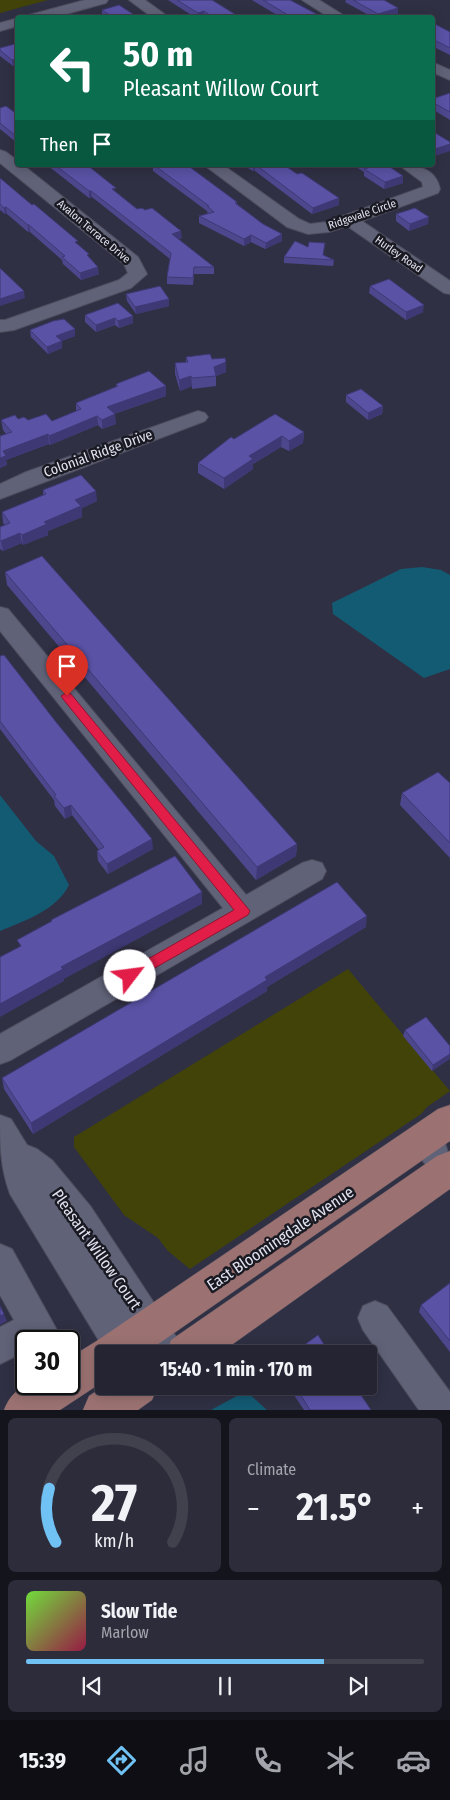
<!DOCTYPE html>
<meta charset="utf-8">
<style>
:root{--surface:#242433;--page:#2c2c3b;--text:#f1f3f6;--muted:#a3a4ac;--line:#41414e;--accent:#70c1f4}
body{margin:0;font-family:"Fira Sans Condensed",sans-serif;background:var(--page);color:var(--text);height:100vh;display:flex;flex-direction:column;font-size:19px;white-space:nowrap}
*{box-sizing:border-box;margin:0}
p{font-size:16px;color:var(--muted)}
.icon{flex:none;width:28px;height:28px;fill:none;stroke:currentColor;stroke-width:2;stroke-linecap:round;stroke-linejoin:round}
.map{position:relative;height:1410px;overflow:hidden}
.drawer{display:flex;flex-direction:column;gap:8px;padding:8px;background:#14141c;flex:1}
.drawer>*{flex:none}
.top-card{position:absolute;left:15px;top:15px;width:420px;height:152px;border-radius:5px;box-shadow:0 2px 12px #0003,0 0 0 1px var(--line);background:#0b6e4f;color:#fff;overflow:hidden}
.speed{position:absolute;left:15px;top:1330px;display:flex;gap:10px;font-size:25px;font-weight:700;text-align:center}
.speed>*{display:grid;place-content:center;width:65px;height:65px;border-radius:50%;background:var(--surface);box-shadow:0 2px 12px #0003,0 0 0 1px var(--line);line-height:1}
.speed .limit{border:2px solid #111;border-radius:8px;background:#fff;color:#111}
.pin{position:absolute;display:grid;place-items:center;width:42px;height:42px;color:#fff;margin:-51px -21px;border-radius:50% 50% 50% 0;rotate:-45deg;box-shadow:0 0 5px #0007}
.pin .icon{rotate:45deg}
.me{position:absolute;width:55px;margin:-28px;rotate:60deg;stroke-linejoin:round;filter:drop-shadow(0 0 4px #0008)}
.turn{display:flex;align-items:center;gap:18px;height:105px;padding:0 25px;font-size:22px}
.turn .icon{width:65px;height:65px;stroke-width:2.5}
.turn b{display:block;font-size:35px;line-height:42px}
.then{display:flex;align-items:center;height:48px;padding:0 25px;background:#0003;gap:10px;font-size:19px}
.big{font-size:38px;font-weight:700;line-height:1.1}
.drawer .widget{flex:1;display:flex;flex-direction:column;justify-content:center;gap:8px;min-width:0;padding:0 18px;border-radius:8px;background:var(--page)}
.drawer .dial{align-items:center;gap:0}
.dial svg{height:130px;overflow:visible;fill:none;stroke:var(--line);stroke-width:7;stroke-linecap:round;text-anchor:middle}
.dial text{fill:var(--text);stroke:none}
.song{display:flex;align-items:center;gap:15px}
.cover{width:60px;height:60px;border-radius:8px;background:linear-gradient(135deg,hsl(100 70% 55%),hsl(340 70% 35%))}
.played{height:5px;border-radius:2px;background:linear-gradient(90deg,var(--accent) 75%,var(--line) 75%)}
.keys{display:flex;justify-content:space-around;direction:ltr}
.heat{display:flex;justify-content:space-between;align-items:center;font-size:28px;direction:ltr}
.drawer .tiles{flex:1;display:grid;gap:8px;grid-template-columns:1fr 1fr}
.widget:last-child{grid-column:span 2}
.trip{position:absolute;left:95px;top:1345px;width:282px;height:50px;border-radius:5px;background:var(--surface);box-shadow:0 2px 12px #0003,0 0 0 1px var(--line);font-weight:700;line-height:50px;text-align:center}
.dock{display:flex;height:80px;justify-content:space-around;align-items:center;background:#0e0e14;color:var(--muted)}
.dock .icon{width:35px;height:35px}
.dock .current{color:var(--accent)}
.dock b{font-size:22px;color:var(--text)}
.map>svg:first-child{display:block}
.green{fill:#424308}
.water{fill:#135a73}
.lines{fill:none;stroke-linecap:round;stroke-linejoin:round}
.minor-casing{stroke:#4d4d5d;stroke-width:2}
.major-casing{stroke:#4d4d5d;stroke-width:1}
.minor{fill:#606278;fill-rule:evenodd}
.major{fill:#9b7271;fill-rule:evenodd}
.wall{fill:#4d478e}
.shaded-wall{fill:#3e3974}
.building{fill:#5952a5;stroke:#3e3974}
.route{fill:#e11d48;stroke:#92132f}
.labels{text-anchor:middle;stroke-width:5;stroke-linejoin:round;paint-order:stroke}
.far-street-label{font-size:11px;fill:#e2e3f0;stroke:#191922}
.street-label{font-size:14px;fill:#e2e3f0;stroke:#191922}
.near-street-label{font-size:16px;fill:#e2e3f0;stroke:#191922}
</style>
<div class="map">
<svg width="450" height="1410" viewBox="0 0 450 1410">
<rect width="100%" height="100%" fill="#303044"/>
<path class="green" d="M 0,0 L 48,0 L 0,13 Z
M 348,969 L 450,1091 L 427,1107 L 421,1114 L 190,1269 L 168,1251 L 158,1238 L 124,1215 L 74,1147 L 74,1137 Z"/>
<path class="water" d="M 422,567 L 441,570 L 450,575 L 450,669 L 424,678 L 333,614 L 332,603 L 401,569 Z
M 0,795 L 36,841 L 54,856 L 69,885 C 57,910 24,921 0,931 Z
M 246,1391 L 267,1410 L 211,1410 Z"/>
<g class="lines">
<g class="minor-casing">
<path id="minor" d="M 85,0 L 108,0 L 106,3 L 52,18 L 27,18 L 29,15 Z
M 129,0 L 145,0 L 170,18 L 153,18 Z
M 302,0 L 319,0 L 348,18 L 330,18 Z
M 18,18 L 18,26 L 0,31 L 0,23 Z
M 432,62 L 450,70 L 450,80 L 432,72 Z
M 0,150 L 6,152 L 18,161 L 18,165 L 23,165 L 138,257 L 147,274 L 131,288 L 14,330 L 0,332 L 0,320 L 5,320 L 119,280 L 128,273 L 124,264 L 0,163 Z
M 204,165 L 223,165 L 299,219 L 310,224 L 326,222 L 423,187 L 422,182 L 399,165 C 417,165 436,168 440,189 L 438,193 L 362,221 L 450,281 L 450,294 L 444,293 L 347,226 L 329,232 L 308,234 L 287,227 Z
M 198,411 L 205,413 L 208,417 L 205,421 L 0,499 L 0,484 L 26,472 Z
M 0,607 L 8,609 L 246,895 L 302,863 L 312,860 L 322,863 L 326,871 L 322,879 L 11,1060 L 0,1064 L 0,1034 L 223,908 L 0,631 Z
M 0,1115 L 11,1119 L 27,1145 L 37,1149 L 52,1160 L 91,1207 L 179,1341 L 184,1354 L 145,1354 L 138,1343 L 140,1346 L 136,1354 L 107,1354 L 10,1194 C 0,1167 0,1144 0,1115 Z
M 425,1124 C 450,1136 450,1157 450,1186 L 439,1181 L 414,1150 L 409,1139 L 414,1128 Z
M 0,1244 L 12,1249 L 63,1341 L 26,1341 L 26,1351 L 0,1364 L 0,1327 L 14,1320 L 0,1295 Z
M 375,1301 L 387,1306 L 450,1392 L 450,1410 L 419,1410 L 363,1330 L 358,1318 L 363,1306 Z"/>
</g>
<g class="major-casing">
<path id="major" d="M 450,1105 L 450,1141 L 144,1354 L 104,1354 L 104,1381 L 60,1410 L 4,1410 C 17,1378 39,1384 69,1384 L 69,1358 L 95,1342 L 438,1109 Z
M 450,1151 L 450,1189 L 219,1354 L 166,1354 L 171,1340 L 437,1156 Z
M 104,1386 L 158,1386 L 152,1400 L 138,1410 L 83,1410 L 89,1396 Z"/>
</g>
<use href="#minor" class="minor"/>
<use href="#major" class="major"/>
</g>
<path class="wall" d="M 168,0 L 212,0 L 241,18 L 196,18 Z
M 252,0 L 290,0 L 324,18 L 282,18 Z
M 346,0 L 384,0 L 398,14 L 385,18 L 374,18 L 345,2 Z
M 102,10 L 139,18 L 105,18 L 102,16 Z
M 432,25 L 450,32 L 450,55 L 432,46 Z
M 18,46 L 18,65 L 13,66 L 0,56 L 0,48 Z
M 450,93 L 450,120 L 432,109 L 432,99 Z
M 0,108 L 18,115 L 17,143 L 0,129 Z
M 47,165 L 87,165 L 116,192 L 137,209 L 182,238 L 178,239 L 214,267 L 214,274 L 194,274 L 193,285 L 167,284 L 167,277 L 170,259 L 92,197 L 89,198 Z
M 150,165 L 187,165 L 237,202 L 237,204 L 263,224 L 282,234 L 282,241 L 265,249 L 251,242 L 244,246 L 199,223 L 199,216 L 208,214 L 207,211 L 153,171 L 153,167 Z
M 243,165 L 284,165 L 297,174 L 339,198 L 339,205 L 312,214 L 255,171 L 253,171 Z
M 353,165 L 387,165 L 403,176 L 403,183 L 384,189 L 364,176 L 364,172 Z
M 0,178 L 78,245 L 89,257 L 99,274 L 81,280 L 63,264 L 62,260 L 30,232 L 28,232 L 7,214 L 5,214 L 0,210 Z
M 396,214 L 428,224 L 409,231 L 396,221 Z
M 324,255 L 334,260 L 333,266 L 284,263 L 284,257 Z
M 370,286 L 423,312 L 406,320 L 369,293 Z
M 126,294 L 169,306 L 136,314 L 127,301 Z
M 85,315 L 133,316 L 133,323 L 119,328 L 115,325 L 96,332 L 85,322 Z
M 75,329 L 75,336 L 61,341 L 62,348 L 48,354 L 31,337 L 30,330 Z
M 186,357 L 212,359 L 226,372 L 216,376 L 216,386 L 192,389 L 192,386 L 180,391 L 175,374 L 175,363 L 186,362 Z
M 116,384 L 166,386 L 166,396 L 114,414 L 116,424 L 102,429 L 98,425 L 50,445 L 49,444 L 6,460 L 7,465 L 0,468 L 6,434 L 3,430 L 1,420 L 18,419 L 28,420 L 52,421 L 76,411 L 76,403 L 116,387 Z
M 346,395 L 383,406 L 382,414 L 368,420 L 346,402 Z
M 304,432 L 303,443 L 289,451 L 281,447 L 253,464 L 253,469 L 224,489 L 198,473 L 198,463 L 234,439 Z
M 43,490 L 97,501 L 82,508 L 82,517 L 48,531 L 48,535 L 23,545 L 22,543 L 3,551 L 0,549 L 0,527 L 5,525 L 3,523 L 2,512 L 43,495 Z
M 5,572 L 297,844 L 296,856 L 256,880 L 7,585 Z
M 0,656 L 153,849 L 108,874 L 98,861 L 97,851 L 99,850 L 72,815 L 65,819 L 55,806 L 54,800 L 0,729 Z
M 450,783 L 450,858 L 400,805 L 402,793 Z
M 366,927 L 267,987 L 267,991 L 33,1134 L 4,1089 L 2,1078 Z
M 405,1030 L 450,1046 L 432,1071 L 403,1036 Z
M 450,1283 L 450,1352 L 419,1312 L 421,1305 Z
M 288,1386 L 353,1386 L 371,1410 L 304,1410 Z"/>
<path class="shaded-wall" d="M 398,8 L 398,14 L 385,18 L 378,18 L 378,14 Z
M 204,11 L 204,17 L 198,18 L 198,13 Z
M 18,58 L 18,65 L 13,66 L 12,60 Z
M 450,144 L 450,151 L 432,157 L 432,150 Z
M 253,165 L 255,165 L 255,171 L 253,171 Z
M 403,176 L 403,183 L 384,189 L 385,182 Z
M 89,191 L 91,191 L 92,197 L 89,198 Z
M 339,198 L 339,205 L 312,214 L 313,208 Z
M 6,207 L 7,214 L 5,214 L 4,208 Z
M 429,217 L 428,224 L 409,231 L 410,224 Z
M 28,225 L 29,225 L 30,232 L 28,232 Z
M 181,231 L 182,238 L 173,241 L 172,234 Z
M 282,234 L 282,241 L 265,249 L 266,243 Z
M 251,235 L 251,242 L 244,246 L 244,239 Z
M 98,267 L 99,274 L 81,280 L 80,273 Z
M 24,291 L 25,298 L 0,306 L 0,299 Z
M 169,299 L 169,306 L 136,314 L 135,307 Z
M 424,305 L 423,312 L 406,320 L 406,312 Z
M 133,316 L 133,323 L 119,328 L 118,321 Z
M 115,318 L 115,325 L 96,332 L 96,325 Z
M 75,329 L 75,336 L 57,343 L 56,336 Z
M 62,341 L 62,348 L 48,354 L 47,347 Z
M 226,362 L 226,372 L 216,376 L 214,367 Z
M 191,376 L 192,386 L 180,391 L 179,380 Z
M 166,386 L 166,396 L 108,416 L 107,407 Z
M 383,406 L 382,414 L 368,420 L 368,413 Z
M 115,414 L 116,424 L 102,429 L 102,420 Z
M 97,416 L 98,425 L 50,445 L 49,436 Z
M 304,432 L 303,443 L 289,451 L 289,441 Z
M 48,434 L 49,444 L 6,460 L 7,465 L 0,468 L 0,458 L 3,451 Z
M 282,436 L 281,447 L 253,464 L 253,469 L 224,489 L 224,478 L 249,456 Z
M 96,491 L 97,501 L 82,508 L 82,517 L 48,531 L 48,535 L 23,545 L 22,535 L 44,522 L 75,500 Z
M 20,533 L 22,543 L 3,551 L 1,541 Z
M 71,805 L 72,815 L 65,819 L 64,808 Z
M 152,839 L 153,849 L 108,874 L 107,864 Z
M 297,844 L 296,856 L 256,880 L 257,867 Z
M 202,892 L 202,904 L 64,979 L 64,981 L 0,1017 L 0,1004 L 61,967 Z
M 367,916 L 366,927 L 267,987 L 267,991 L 33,1134 L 31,1123 L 265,977 Z
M 450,1054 L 450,1059 L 432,1071 L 433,1065 Z
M 4,1314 L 7,1321 L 0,1325 L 0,1316 Z"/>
<path class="building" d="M 177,0 L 212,0 L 241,18 L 214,18 L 204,11 L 198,13 Z
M 263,0 L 290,0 L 324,18 L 293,18 Z
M 353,0 L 384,0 L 398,8 L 378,14 Z
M 119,5 L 139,18 L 114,18 L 102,10 Z
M 435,24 L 450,32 L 450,48 L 432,39 L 432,25 Z
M 15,44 L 18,46 L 18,58 L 12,60 L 0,50 L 0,48 Z
M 450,93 L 450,112 L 432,102 L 432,99 Z
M 6,106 L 18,115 L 18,137 L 17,137 L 0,123 L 0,108 Z
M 432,131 L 450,142 L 450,144 L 432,150 Z
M 55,165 L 87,165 L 116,188 L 112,189 L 137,209 L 142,208 L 145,210 L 152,208 L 181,231 L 172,234 L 214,267 L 194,267 L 193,278 L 167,277 L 171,253 L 91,191 L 89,191 Z
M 154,165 L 187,165 L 237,202 L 235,203 L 263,224 L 282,234 L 266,243 L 251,235 L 244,239 L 199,216 L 214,212 L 207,206 L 209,206 Z
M 256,165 L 284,165 L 297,174 L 302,173 L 339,198 L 313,208 Z
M 364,165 L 387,165 L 403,176 L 385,182 L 364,169 L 368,168 Z
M 0,178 L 32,205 L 34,204 L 78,241 L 75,242 L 89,254 L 87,255 L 98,267 L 80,273 L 62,257 L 65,256 L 29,225 L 28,225 L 6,207 L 4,208 L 0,204 Z
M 415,208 L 429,217 L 410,224 L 396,214 Z
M 295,241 L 308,247 L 309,242 L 325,243 L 323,255 L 334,260 L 284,257 Z
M 0,268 L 24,291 L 0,299 Z
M 389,279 L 424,305 L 406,312 L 370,286 Z
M 160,286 L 169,299 L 135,307 L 126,294 Z
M 118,303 L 133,316 L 118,321 L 115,318 L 96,325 L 85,315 Z
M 64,319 L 75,329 L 56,336 L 62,341 L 47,347 L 30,330 L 53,321 Z
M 210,354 L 212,359 L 225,358 L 226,362 L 214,367 L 216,376 L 192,378 L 191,376 L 179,380 L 175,363 L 188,362 L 186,357 Z
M 149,371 L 166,386 L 107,407 L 115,414 L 102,420 L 97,416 L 49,436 L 48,434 L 3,451 L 6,456 L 0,458 L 0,436 L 12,432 L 1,420 L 15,415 L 18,419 L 24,417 L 28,420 L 46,414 L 52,421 L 81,409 L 76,403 L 118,386 L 116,384 Z
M 361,389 L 383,406 L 368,413 L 346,395 Z
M 275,414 L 304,432 L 289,441 L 282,436 L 249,456 L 253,459 L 224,478 L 198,463 L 231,437 L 234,439 Z
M 81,475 L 96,491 L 75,500 L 81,506 L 44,522 L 47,524 L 22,535 L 20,533 L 1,541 L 0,540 L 0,527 L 10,523 L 2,512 L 46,494 L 43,490 Z
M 42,556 L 297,844 L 257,867 L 5,572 Z
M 4,655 L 56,722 L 152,839 L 107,864 L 97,851 L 104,847 L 71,805 L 64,808 L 54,796 L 56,795 L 0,721 L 0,656 Z
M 438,772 L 450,783 L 450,843 L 402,793 Z
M 175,856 L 202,892 L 61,967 L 63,969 L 0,1004 L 0,957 L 21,946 L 17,940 L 52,921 L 51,920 Z
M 337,882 L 367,916 L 265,977 L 267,980 L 31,1123 L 2,1078 Z
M 426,1017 L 450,1046 L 450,1054 L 433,1065 L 405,1030 Z
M 450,1283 L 450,1341 L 421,1305 Z
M 0,1306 L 4,1314 L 0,1316 Z
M 318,1335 L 330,1354 L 292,1354 Z
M 295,1386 L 353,1386 L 355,1390 L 357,1389 L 371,1410 L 310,1410 Z"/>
<path class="route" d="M 67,692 L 71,694 L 250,911 L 248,915 L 130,982 L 125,980 L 123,976 L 125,972 L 234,910 L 63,699 L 61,696 Z"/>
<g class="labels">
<g class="far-street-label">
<text transform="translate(362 214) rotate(-19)" y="4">Ridgevale Circle</text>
<text transform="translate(94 231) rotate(40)" y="4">Avalon Terrace Drive</text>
<text transform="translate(399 254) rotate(35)" y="4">Hurley Road</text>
</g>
<g class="street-label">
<text transform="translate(98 453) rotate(-20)" y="5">Colonial Ridge Drive</text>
</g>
<g class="near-street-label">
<text transform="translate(280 1238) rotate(-34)" y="6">East Bloomingdale Avenue</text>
<text transform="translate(97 1249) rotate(55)" y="6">Pleasant Willow Court</text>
</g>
</g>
</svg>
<div class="speed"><div class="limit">30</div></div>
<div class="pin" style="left:67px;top:696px;background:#d93025"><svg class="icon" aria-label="arrive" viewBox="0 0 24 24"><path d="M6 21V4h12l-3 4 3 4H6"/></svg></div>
<svg class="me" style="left:130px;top:976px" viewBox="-20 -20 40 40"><circle r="19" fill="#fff"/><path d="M0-13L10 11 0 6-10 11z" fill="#e11d48"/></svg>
<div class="trip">15:40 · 1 min · 170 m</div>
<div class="top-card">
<div class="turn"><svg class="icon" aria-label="left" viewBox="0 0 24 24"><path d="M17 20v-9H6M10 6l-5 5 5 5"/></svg><div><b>50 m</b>Pleasant Willow Court</div></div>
<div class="then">Then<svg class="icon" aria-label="arrive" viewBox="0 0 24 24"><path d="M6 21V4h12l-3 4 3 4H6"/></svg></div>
</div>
</div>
<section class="drawer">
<div class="tiles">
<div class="widget dial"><svg viewBox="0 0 100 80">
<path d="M14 69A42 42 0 1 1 86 69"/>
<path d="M14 69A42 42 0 0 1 10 36" stroke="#70c1f4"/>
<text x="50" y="56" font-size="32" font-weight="700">27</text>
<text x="50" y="72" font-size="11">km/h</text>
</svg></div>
<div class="widget"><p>Climate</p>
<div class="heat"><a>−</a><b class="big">21.5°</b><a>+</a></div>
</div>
<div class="widget">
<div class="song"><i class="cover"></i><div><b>Slow Tide</b><p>Marlow</p></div></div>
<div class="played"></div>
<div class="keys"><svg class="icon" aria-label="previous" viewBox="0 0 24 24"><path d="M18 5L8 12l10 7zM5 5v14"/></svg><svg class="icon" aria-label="pause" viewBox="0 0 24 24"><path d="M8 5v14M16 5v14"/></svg><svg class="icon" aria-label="next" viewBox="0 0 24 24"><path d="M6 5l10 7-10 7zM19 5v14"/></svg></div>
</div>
</div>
</section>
<nav class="dock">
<b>15:39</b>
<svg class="icon current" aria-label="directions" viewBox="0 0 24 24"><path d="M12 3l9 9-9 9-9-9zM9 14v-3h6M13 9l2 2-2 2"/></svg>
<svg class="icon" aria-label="music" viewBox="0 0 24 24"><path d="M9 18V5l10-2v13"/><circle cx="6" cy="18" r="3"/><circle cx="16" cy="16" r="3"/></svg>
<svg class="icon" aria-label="phone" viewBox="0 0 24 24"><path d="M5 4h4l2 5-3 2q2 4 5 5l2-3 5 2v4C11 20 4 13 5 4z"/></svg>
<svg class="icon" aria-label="climate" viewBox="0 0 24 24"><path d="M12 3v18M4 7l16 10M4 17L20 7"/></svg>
<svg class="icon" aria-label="car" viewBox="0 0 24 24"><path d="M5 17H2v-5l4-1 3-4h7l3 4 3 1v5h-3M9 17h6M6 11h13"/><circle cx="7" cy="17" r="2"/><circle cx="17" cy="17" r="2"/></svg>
</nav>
